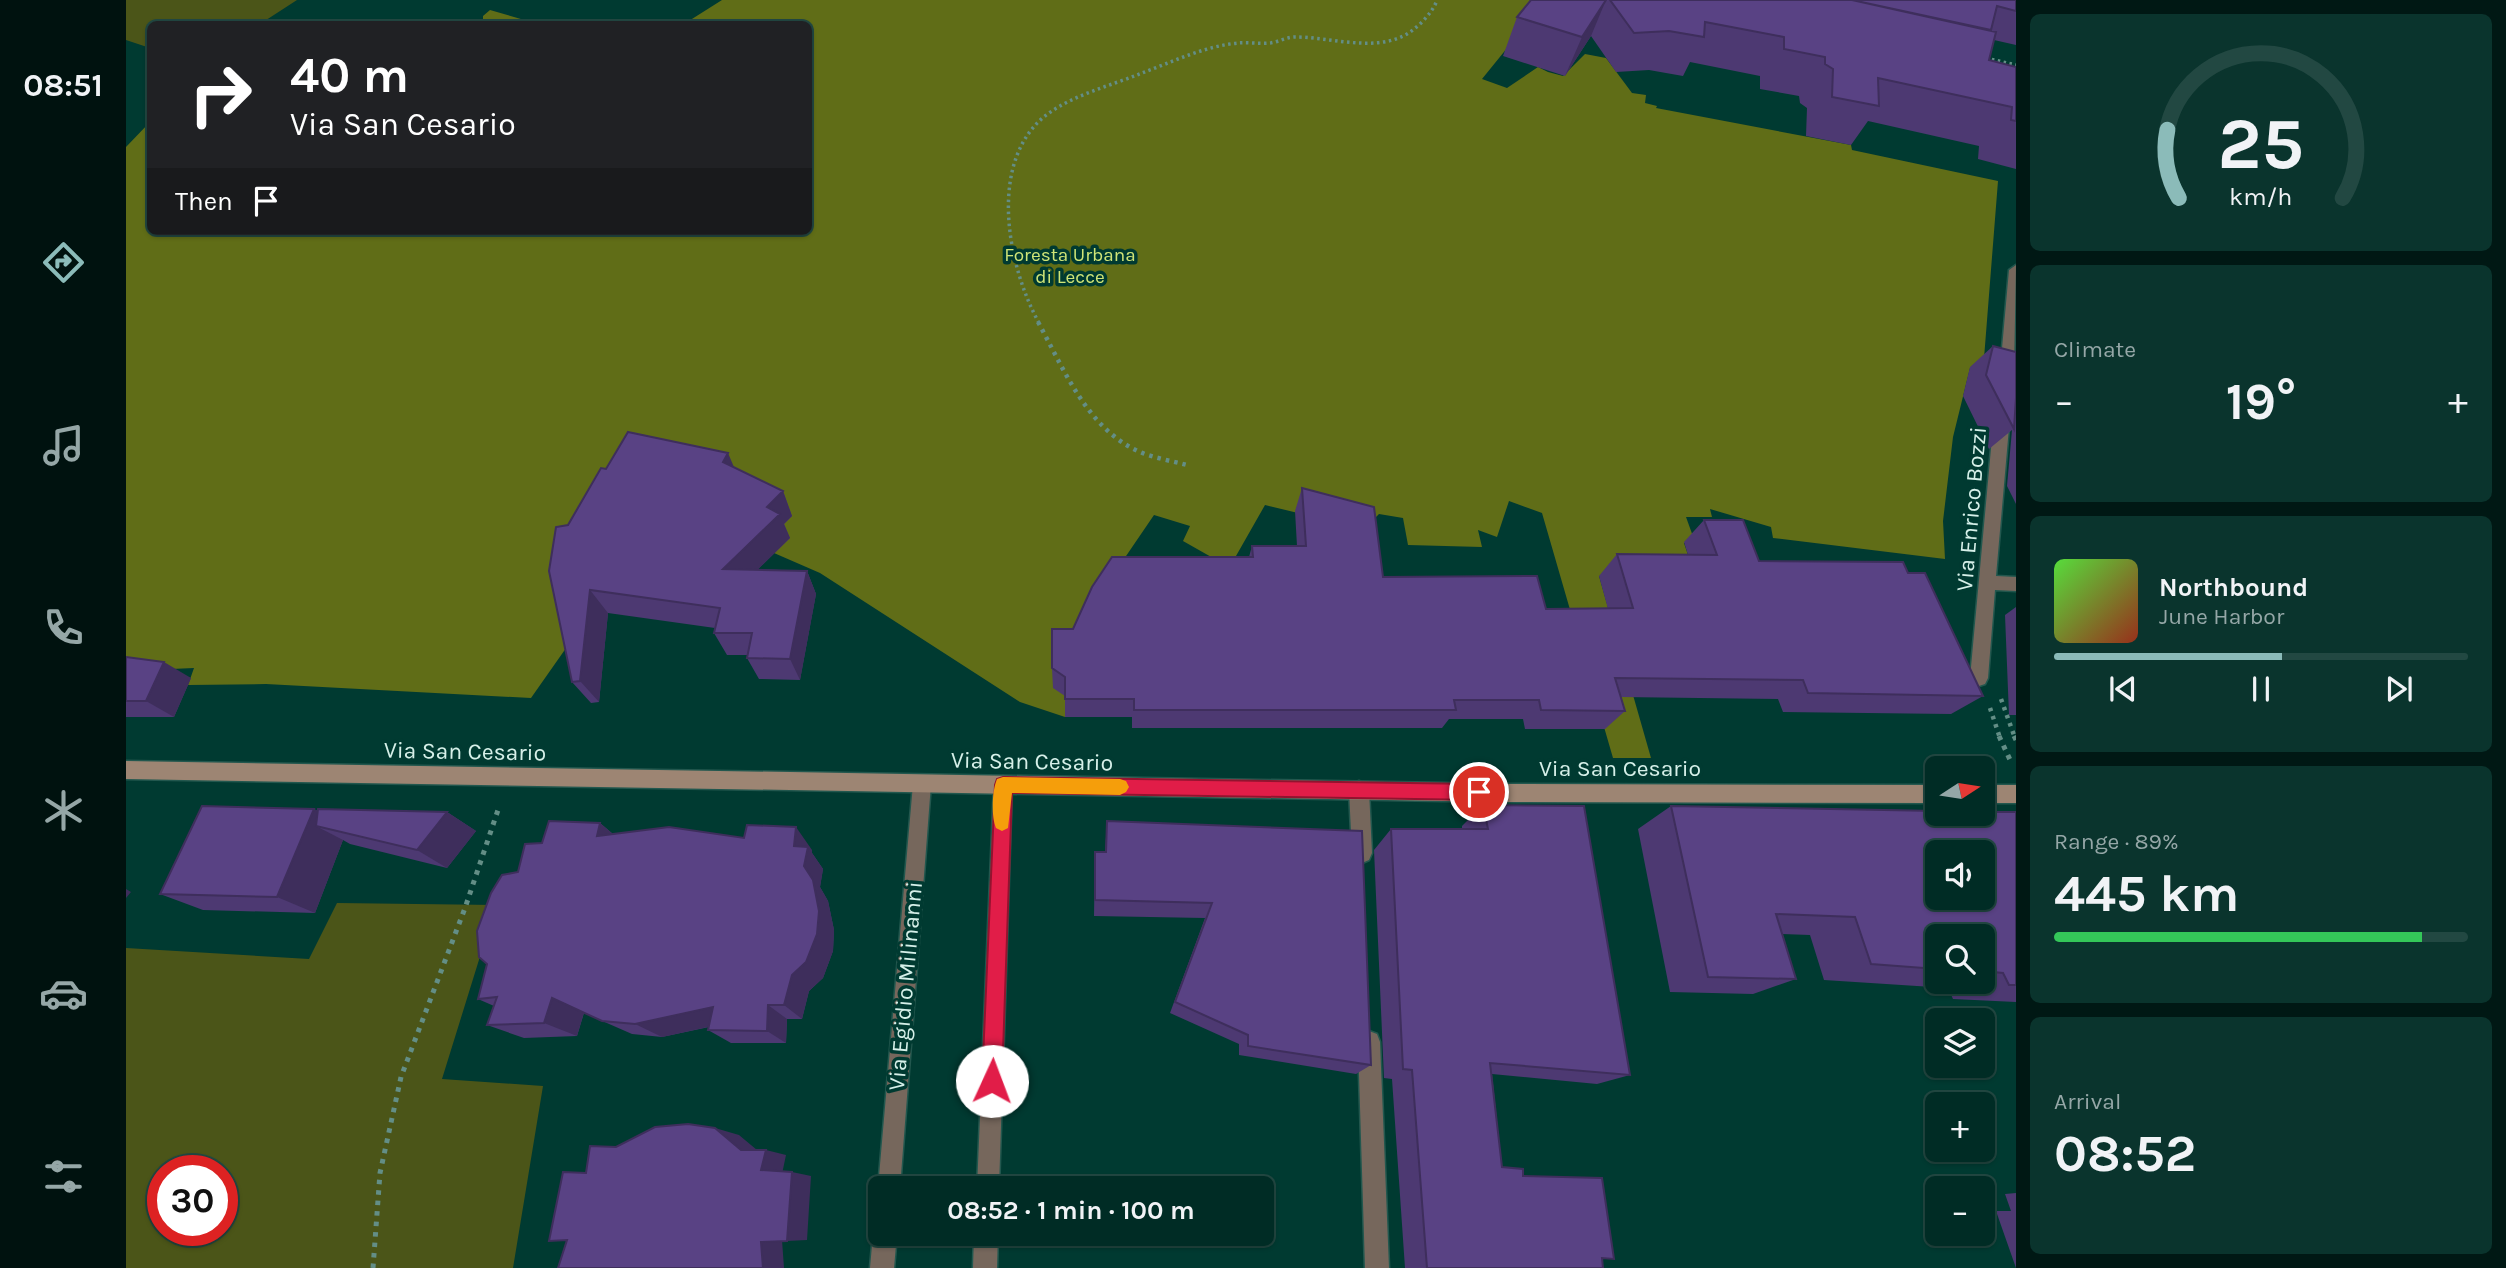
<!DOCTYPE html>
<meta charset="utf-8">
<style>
:root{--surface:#002c25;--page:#0a342d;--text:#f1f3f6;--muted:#95a7a7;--line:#224842;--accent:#8bbbb9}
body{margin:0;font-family:Karla,sans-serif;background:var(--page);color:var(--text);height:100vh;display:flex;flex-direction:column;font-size:26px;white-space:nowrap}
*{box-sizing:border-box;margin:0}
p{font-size:23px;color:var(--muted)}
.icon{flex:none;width:38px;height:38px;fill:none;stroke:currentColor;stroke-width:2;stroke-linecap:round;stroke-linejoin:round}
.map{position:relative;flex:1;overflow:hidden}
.sheet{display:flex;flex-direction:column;gap:14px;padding:14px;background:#001814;width:490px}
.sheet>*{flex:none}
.banner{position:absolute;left:21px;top:21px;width:665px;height:214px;border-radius:10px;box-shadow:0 2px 5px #0004,0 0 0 2px var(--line);background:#202124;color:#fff;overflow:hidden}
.needle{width:46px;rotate:78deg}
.tools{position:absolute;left:1799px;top:756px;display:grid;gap:14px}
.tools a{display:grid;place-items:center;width:70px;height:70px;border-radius:10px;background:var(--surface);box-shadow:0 2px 5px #0004,0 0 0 2px var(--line);font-size:35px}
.speed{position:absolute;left:21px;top:1155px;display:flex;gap:14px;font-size:35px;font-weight:700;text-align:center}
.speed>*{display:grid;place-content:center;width:91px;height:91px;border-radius:50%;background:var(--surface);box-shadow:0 2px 5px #0004,0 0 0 2px var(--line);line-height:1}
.speed .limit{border:10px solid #d22;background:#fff;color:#111}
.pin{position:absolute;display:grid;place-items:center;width:60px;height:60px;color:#fff;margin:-30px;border:4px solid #fff;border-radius:50%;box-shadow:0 2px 7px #0007}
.me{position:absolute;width:77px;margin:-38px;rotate:2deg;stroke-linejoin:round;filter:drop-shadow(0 0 5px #0008)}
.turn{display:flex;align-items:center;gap:24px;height:147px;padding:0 28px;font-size:32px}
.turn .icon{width:91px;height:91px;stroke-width:2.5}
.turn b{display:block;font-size:49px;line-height:60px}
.then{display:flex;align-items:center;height:66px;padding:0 28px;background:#0003;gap:14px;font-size:26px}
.big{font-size:52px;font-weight:700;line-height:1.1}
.sheet .widget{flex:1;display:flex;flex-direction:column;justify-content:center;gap:10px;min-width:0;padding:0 24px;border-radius:10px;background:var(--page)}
.sheet .dial{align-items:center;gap:0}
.dial svg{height:182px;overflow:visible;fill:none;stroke:var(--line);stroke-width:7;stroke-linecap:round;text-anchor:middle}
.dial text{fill:var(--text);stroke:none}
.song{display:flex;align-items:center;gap:21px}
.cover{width:84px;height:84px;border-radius:10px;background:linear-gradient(135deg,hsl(110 70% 55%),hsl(10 70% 35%))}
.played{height:7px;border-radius:4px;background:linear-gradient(90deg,var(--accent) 55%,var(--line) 55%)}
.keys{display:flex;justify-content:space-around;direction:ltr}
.heat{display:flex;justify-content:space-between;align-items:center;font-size:38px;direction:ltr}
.charge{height:10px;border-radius:5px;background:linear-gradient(90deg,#34c759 89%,var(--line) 0)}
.trip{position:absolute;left:742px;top:1176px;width:406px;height:70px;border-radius:10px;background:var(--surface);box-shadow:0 2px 5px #0004,0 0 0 2px var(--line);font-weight:700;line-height:70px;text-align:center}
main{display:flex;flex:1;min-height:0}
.dock{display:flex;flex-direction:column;width:126px;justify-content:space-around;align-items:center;background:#00120f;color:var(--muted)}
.dock .icon{width:49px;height:49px}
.dock .active{color:var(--accent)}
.dock b{font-size:32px;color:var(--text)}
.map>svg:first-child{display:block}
.green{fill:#4b5518;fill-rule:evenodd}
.forest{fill:#606d17}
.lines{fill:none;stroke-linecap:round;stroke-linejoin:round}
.minor-casing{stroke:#22574e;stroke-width:3}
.secondary-casing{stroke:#22574e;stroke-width:3}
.path-far2{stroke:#638e86;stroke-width:3.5;stroke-dasharray:2.5 3.5;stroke-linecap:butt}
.path-far1{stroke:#638e86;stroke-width:4.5;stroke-dasharray:3.5 5;stroke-linecap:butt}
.path{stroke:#638e86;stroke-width:5;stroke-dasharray:4.5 6;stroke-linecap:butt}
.minor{fill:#76675c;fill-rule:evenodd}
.secondary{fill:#9d8573;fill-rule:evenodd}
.wall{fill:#4d3972;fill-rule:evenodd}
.shaded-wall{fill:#3e2e5c}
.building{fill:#594284;stroke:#3e2e5c;stroke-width:2;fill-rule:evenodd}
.route{fill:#e11d48;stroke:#92132f;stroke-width:2}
.slow{fill:#f59e0b}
.labels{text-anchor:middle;stroke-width:7;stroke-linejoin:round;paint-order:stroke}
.far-park-label{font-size:19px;fill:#d0e577;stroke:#003a31}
.street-label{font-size:23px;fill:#d6f0e9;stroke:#003a31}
</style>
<main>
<nav class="dock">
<b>08:51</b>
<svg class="icon active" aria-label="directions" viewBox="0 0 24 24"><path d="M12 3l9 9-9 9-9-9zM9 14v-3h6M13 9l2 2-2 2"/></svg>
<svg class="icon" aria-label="music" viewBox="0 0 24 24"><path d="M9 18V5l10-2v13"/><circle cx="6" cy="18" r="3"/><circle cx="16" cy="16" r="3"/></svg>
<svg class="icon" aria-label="phone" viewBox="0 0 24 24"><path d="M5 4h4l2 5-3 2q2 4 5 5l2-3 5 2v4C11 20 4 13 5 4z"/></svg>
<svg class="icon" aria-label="climate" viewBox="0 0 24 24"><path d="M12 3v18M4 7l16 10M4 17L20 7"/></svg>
<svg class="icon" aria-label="car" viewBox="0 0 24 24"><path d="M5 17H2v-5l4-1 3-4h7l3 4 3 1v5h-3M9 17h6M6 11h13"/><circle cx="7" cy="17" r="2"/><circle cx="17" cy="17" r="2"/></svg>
<svg class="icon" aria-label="filters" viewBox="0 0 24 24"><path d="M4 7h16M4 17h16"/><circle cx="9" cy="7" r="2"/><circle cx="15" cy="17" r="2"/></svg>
</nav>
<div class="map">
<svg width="1890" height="1268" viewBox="0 0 1890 1268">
<rect width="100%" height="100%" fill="#003a31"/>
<path class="green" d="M 0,0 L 171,0 L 134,24 L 24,24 L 24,48 L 0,40 Z
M 211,903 L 370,905 L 316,1079 L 417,1086 L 387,1268 L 0,1268 L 0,948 L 183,959 ZM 37,1171 L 96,1171 L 96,1230 L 37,1230 Z"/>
<path class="forest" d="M 596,0 L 1420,0 L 1356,79 L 1381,88 L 1412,67 L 1422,72 L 1437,76 L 1459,54 L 1480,58 L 1506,93 L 1520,95 L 1519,103 L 1531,106 L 1530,108 L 1725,145 L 1726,150 L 1872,181 L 1857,371 L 1844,368 L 1827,437 L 1817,521 L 1819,559 L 1647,538 L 1645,527 L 1584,509 L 1586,517 L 1560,517 L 1569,542 L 1558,543 L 1565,564 L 1473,576 L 1525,758 L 1487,758 L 1416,513 L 1383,501 L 1371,537 L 1352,530 L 1356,547 L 1282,545 L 1277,518 L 1253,514 L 1238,529 L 1139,505 L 1106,563 L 1087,558 L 1057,541 L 1064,526 L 1028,515 L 983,581 L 939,696 L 939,717 L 894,702 L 694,573 L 648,553 L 604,498 L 445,641 L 405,698 L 140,684 L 62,685 L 68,668 L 0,671 L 0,147 L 24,122 L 24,231 L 682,231 L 682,24 L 558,24 Z
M 364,10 L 412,24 L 357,24 L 357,16 Z"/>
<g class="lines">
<g class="minor-casing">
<path id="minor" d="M 1890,265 L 1888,371 L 1881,376 L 1874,371 L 1883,270 Z
M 1876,410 L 1884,416 L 1870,576 L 1890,577 L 1890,591 L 1869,590 L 1862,678 L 1859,684 L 1853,686 L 1847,684 L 1844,678 L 1868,416 Z
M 796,775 L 803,778 L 805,784 L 774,1188 L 754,1188 L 754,1195 L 752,1188 L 787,784 L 789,778 Z
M 877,776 L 884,779 L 886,785 L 873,1188 L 851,1188 L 868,785 L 870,779 Z
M 1233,781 L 1240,784 L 1243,790 L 1246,853 L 1243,860 L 1236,863 L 1229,860 L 1226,853 L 1223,790 L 1226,784 Z
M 1243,1031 L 1251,1034 L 1254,1042 L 1263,1268 L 1239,1268 L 1232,1042 L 1235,1034 Z
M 754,1224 L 754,1234 L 771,1234 L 768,1268 L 744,1268 L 747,1234 Z
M 848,1234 L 872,1234 L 871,1268 L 847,1268 Z"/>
</g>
<g class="secondary-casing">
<path id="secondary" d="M 0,761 L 1377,784 L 1811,785 L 1811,803 L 1377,802 L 0,779 Z
M 1857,785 L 1890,785 L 1890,803 L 1857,803 Z"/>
</g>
<path class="path-far2" d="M 1860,58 L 1890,65
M 913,323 C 882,267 861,163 919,116 C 946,95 984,86 1016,73 C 1046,62 1079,46 1112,43 C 1122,42 1133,44 1144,43 C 1152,42 1161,37 1169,37 C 1203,37 1243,51 1275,37 C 1288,32 1307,13 1311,0"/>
<path class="path-far1" d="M 912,322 C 938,369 961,429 1014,452 C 1028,458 1046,461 1061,465
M 1875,699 L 1889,738
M 1864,708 L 1874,738"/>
<path class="path" d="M 1873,736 L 1885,762
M 1888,736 L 1890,740
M 247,1268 L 254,1173 L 275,1077 L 339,908 L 372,810"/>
<use href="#minor" class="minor"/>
<use href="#secondary" class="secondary"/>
</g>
<path class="wall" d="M 1480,0 L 1890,0 L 1890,45 L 1868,40 L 1863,60 L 1890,67 L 1890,169 L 1852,159 L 1853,146 L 1742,121 L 1725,145 L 1680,136 L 1681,108 L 1674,103 L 1673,96 L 1634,89 L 1634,76 L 1564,62 L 1557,76 L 1523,70 L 1490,72 L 1465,36 L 1439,76 L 1377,56 L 1391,17 Z
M 1867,346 L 1890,352 L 1890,504 L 1881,486 L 1886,430 L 1863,449 L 1837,396 L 1844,367 Z
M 608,468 L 657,491 L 666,516 L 658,524 L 664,538 L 632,569 L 681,571 L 690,594 L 674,680 L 633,679 L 621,658 L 622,655 L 601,655 L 588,633 L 589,628 L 482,613 L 473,702 L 465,703 L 446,682 L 480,469 Z
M 1176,488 L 1257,577 L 1420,609 L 1482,609 L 1473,576 L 1491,554 L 1562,555 L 1558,542 L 1578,520 L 1633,561 L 1782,573 L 1857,696 L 1825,714 L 1657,712 L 1652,699 L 1495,697 L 1499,711 L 1479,729 L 1399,729 L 1397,719 L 1323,719 L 1316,728 L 1006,728 L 1006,717 L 939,717 L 939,696 L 927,688 L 926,668 L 947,629 L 1123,557 L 1126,546 L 1171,546 L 1169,511 Z
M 1890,607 L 1890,715 L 1883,715 L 1879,615 Z
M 0,657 L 65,678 L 48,717 L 0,717 Z
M 1357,805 L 1504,1075 L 1471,1084 L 1366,1074 L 1376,1167 L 1397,1176 L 1476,1259 L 1477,1268 L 1279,1268 L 1266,1079 L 1258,1078 L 1248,850 L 1265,829 L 1336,829 L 1336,826 Z
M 1545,806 L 1890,812 L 1890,1002 L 1827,999 L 1822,988 L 1698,980 L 1684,935 L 1656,934 L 1670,979 L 1627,994 L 1544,992 L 1512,829 ZM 1811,936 L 1857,936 L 1857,982 L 1811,982 Z
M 188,809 L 192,811 L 321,812 L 350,831 L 321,868 L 224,844 L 217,840 L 189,913 L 77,910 L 34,894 Z
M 981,821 L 1236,831 L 1245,1065 L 1230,1074 L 1113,1055 L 1113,1044 L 1044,1013 L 1079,918 L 968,916 L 969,852 L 979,852 Z
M 474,823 L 487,834 L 686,850 L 686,853 L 697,869 L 694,887 L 702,901 L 708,930 L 707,951 L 697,978 L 683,991 L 676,1019 L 661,1019 L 660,1043 L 605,1043 L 582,1030 L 583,1027 L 536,1037 L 506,1034 L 458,1013 L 451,1036 L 398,1038 L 361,1025 L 368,1006 L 352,999 L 416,843 Z
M 1890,1193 L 1890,1268 L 1870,1211 L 1885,1211 L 1879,1194 Z"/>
<path class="shaded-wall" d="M 1480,0 L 1465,36 L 1439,76 L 1456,37 Z
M 602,453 L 613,479 L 597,462 Z
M 657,491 L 666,516 L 658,524 L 664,538 L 609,592 L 597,569 L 641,507 Z
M 681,571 L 690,594 L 674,680 L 664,659 Z
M 464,590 L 482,613 L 473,702 L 454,681 Z
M 38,662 L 65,678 L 48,717 L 20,701 Z
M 188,809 L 222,828 L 190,826 L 217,840 L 189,913 L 151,897 Z
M 321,812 L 350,831 L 321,868 L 291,850 Z
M 474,823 L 502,847 L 471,836 Z
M 670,827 L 686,850 L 686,853 L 697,869 L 694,887 L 702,901 L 708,930 L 707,951 L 697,978 L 683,991 L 676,1019 L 658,1005 L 666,975 L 668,846 Z
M 0,889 L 5,892 L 0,898 Z
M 426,998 L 458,1012 L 451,1036 L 418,1023 Z
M 642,1005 L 661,1019 L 660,1043 L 641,1031 Z
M 587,1007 L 609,1021 L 536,1037 L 509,1024 Z
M 589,1128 L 613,1135 L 637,1155 L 615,1150 Z
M 640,1150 L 660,1155 L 656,1174 L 635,1170 Z
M 666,1172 L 685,1176 L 681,1240 L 661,1241 Z
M 656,1240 L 658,1268 L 637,1268 L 635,1242 Z"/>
<path class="building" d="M 1405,0 L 1480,0 L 1456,37 L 1391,17 Z
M 1484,0 L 1726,0 L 1870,32 L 1863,60 L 1890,67 L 1890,121 L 1885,120 L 1886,107 L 1752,78 L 1753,106 L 1706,97 L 1707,69 L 1699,64 L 1699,57 L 1658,49 L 1658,37 L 1579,22 L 1578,37 L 1543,31 L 1508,33 Z
M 1726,0 L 1890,0 L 1890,11 L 1871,6 L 1865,30 Z
M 1867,346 L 1890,352 L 1890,398 L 1888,429 L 1860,375 Z
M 502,432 L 602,453 L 597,462 L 657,491 L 641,507 L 654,514 L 597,569 L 681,571 L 664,659 L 621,658 L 626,633 L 588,633 L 594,608 L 464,590 L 454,681 L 446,682 L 423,571 L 430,527 L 442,525 L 475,468 L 480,469 Z
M 1176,488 L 1248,507 L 1257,577 L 1411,576 L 1420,609 L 1507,608 L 1491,554 L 1591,555 L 1578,520 L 1617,520 L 1633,561 L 1777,562 L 1782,573 L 1799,573 L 1857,696 L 1682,693 L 1677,680 L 1489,678 L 1499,711 L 1415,710 L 1413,700 L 1328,700 L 1330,710 L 1008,710 L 1008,699 L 939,699 L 939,677 L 926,668 L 926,629 L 947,629 L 966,587 L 986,557 L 1127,557 L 1126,546 L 1180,546 Z
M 0,657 L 38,662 L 20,701 L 0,701 Z
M 1357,805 L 1458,806 L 1504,1075 L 1364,1063 L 1376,1167 L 1397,1169 L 1397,1176 L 1476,1178 L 1488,1259 L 1476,1258 L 1477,1268 L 1301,1268 L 1286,1070 L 1277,1069 L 1265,829 L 1362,829 Z
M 76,806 L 188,809 L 151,897 L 34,894 Z
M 1545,806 L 1811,811 L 1811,814 L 1857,814 L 1857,812 L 1890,812 L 1890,985 L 1883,985 L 1877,973 L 1857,971 L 1857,936 L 1811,936 L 1811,969 L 1745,964 L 1729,917 L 1650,914 L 1670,979 L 1582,977 ZM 1811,852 L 1857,852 L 1857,898 L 1811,898 Z
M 192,809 L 321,812 L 291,850 L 190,826 Z
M 423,821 L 474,823 L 471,836 L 543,827 L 618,838 L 621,825 L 670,827 L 668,846 L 682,847 L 678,866 L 687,880 L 693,911 L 691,934 L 680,962 L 666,975 L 658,1005 L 642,1005 L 641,1031 L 582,1030 L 587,1007 L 509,1024 L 476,1021 L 426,998 L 418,1023 L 361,1025 L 371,997 L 352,999 L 361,964 L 353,957 L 351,931 L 365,893 L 376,875 L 392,872 L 399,844 L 416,843 Z
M 981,821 L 1236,831 L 1245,1065 L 1122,1046 L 1122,1035 L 1049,1002 L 1086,903 L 969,900 L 969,852 L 980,852 Z
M 562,1124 L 589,1128 L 615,1150 L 640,1150 L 635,1170 L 666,1172 L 661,1241 L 635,1242 L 637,1268 L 432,1268 L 441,1240 L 423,1241 L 437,1172 L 460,1173 L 464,1146 L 490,1147 L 529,1127 Z"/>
<path class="route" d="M 877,777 L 1353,784 L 1359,786 L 1362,792 L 1359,798 L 1353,800 L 886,793 L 876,1081 L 873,1088 L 866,1091 L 859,1088 L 856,1081 L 869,785 L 871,779 Z"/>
<path class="slow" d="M 877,777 L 994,779 L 1000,781 L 1003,787 L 1000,792 L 994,795 L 886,793 L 882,828 L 876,831 L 870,828 C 865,816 866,791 871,779 Z"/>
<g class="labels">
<g class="far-park-label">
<text x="944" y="261">Foresta Urbana<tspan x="944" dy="22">di Lecce</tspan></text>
</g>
<g class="street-label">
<text transform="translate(1845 509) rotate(-85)" y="8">Via Enrico Bozzi</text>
<text transform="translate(339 751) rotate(1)" y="8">Via San Cesario</text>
<text transform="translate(906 761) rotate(1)" y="8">Via San Cesario</text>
<text x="1494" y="776">Via San Cesario</text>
<text transform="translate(779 986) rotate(-85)" y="8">Via Egidio Milinanni</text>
</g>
</g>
</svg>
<div class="tools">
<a><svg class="needle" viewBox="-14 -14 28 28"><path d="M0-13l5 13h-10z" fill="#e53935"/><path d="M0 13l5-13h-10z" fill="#95a7a7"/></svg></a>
<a><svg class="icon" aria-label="sound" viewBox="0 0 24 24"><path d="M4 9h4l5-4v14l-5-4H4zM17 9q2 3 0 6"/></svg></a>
<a><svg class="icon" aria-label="search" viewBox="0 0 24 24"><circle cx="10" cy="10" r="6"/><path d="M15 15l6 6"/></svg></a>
<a><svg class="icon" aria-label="layers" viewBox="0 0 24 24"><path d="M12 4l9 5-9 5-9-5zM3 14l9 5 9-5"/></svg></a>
<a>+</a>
<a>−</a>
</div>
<div class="speed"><div class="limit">30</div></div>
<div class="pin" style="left:1353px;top:792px;background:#d93025"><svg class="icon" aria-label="arrive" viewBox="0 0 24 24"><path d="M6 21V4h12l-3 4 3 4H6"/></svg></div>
<svg class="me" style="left:866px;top:1081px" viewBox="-20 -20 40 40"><circle r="19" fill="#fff"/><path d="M0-13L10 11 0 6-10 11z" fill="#e11d48"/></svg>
<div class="trip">08:52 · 1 min · 100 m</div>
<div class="banner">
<div class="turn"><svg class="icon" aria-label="right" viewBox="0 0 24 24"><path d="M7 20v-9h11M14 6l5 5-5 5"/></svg><div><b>40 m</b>Via San Cesario</div></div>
<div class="then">Then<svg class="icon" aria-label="arrive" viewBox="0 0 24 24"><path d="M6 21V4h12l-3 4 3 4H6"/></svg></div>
</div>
</div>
<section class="sheet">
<div class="widget dial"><svg viewBox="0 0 100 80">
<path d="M14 69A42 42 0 1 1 86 69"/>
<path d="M14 69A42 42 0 0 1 9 39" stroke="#8bbbb9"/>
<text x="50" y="56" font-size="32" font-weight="700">25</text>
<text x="50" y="72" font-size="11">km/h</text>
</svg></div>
<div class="widget"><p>Climate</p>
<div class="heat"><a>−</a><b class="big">19°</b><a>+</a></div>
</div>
<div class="widget">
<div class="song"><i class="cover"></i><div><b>Northbound</b><p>June Harbor</p></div></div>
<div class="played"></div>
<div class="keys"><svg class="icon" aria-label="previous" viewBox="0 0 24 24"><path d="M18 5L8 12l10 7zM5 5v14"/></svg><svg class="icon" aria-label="pause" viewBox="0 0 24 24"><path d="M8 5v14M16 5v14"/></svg><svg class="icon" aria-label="next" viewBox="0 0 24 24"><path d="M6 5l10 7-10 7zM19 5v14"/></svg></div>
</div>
<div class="widget"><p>Range · 89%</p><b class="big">445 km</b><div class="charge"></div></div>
<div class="widget"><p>Arrival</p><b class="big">08:52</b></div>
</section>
</main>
